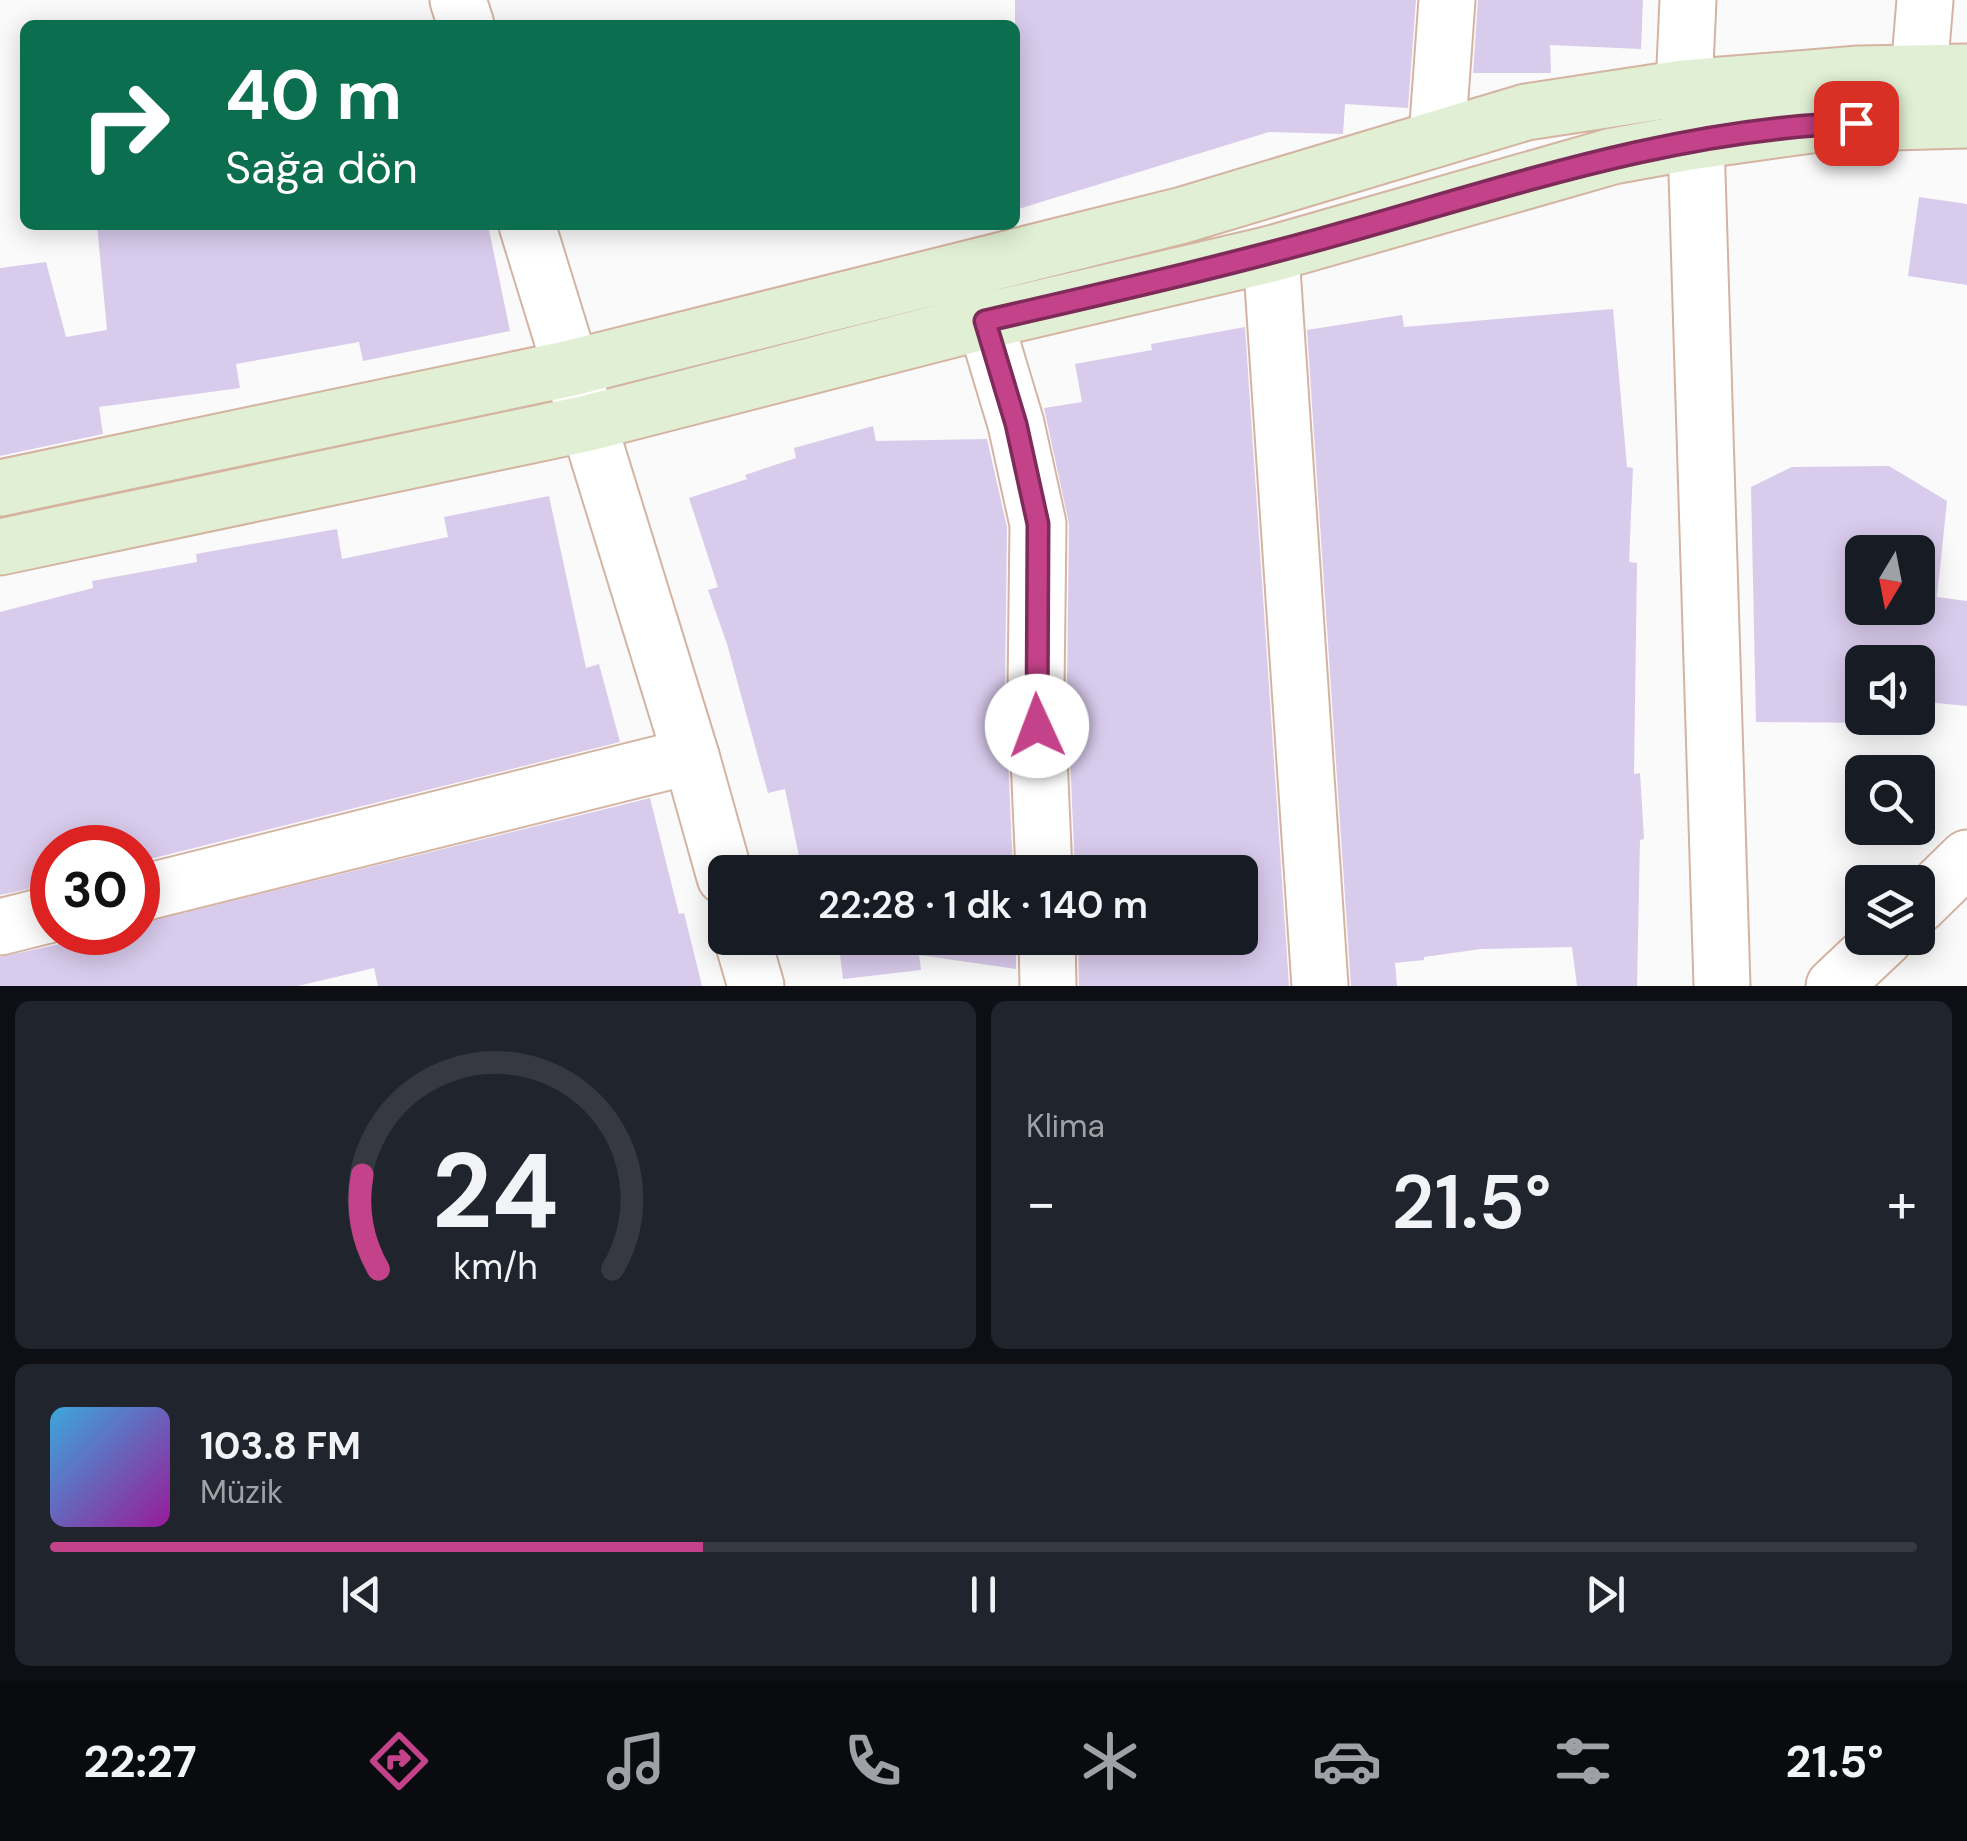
<!DOCTYPE html>
<html lang="tr">
<meta charset="utf-8">
<style>
:root{--surface:#171b24;--page:#20242c;--text:#f1f3f6;--muted:#9ea1a6;--line:#363941;--accent:#c44289}
body{margin:0;font-family:"DM Sans",sans-serif;background:var(--page);color:var(--text);height:100vh;display:flex;flex-direction:column;font-size:38px;white-space:nowrap}
*{box-sizing:border-box;margin:0}
p{font-size:32px;color:var(--muted)}
.icon{flex:none;width:55px;height:55px;fill:none;stroke:currentColor;stroke-width:2;stroke-linecap:round;stroke-linejoin:round}
.map{position:relative;height:986px;overflow:hidden}
.details{display:flex;flex-direction:column;gap:15px;padding:15px;background:#0d0f14;flex:1}
.details>*{flex:none}
.guide{position:absolute;left:20px;top:20px;width:1000px;height:210px;border-radius:15px;box-shadow:0 5px 25px #0003;background:#0b6e4f;color:#fff;overflow:hidden}
.needle{width:65px;rotate:190deg}
.fabs{position:absolute;left:1845px;top:535px;display:grid;gap:20px}
.fabs a{display:grid;place-items:center;width:90px;height:90px;border-radius:15px;background:var(--surface);box-shadow:0 5px 25px #0003;font-size:50px}
.speed{position:absolute;left:30px;top:825px;display:flex;gap:20px;font-size:50px;font-weight:700;text-align:center}
.speed>*{display:grid;place-content:center;width:130px;height:130px;border-radius:50%;background:var(--surface);box-shadow:0 5px 25px #0003;line-height:1}
.speed .limit{border:15px solid #d22;background:#fff;color:#111}
.pin{position:absolute;display:grid;place-items:center;width:85px;height:85px;color:#fff;margin:-42px;border-radius:20px;box-shadow:0 5px 15px #0006}
.me{position:absolute;width:110px;margin:-55px;rotate:358deg;stroke-linejoin:round;filter:drop-shadow(0 0 8px #0008)}
.turn{display:flex;align-items:center;gap:35px;height:210px;padding:0 40px;font-size:45px}
.turn .icon{width:130px;height:130px;stroke-width:2.5}
.turn b{display:block;font-size:70px;line-height:85px}
.big{font-size:75px;font-weight:600;line-height:1.1}
.details .tile{flex:1;display:flex;flex-direction:column;justify-content:center;gap:15px;min-width:0;padding:0 35px;border-radius:15px;background:var(--page)}
.details .dial{align-items:center;gap:0}
.dial svg{height:260px;overflow:visible;fill:none;stroke:var(--line);stroke-width:7;stroke-linecap:round;text-anchor:middle}
.dial text{fill:var(--text);stroke:none}
.song{display:flex;align-items:center;gap:30px}
.cover{width:120px;height:120px;border-radius:15px;background:linear-gradient(135deg,hsl(200 70% 55%),hsl(300 70% 35%))}
.played{height:10px;border-radius:5px;background:linear-gradient(90deg,var(--accent) 35%,var(--line) 35%)}
.keys{display:flex;justify-content:space-around;direction:ltr}
.heat{display:flex;justify-content:space-between;align-items:center;font-size:55px;direction:ltr}
.details .tiles{flex:1;display:grid;gap:15px;grid-template-columns:1fr 1fr}
.tile:last-child{grid-column:span 2}
.trip{position:absolute;left:708px;top:855px;width:550px;height:100px;border-radius:15px;background:var(--surface);box-shadow:0 5px 25px #0003;font-weight:600;line-height:100px;text-align:center}
.menu{display:flex;height:160px;justify-content:space-around;align-items:center;background:#090b0e;color:var(--muted)}
.menu .icon{width:70px;height:70px}
.menu .on{color:var(--accent)}
.menu b{font-size:45px;color:var(--text)}
.map>svg:first-child{display:block}
.building{fill:#d9cbec;fill-rule:evenodd}
.lines{fill:none;stroke-linecap:round;stroke-linejoin:round}
.minor-casing{stroke:#d5b3a1;stroke-width:59}
.tertiary-casing{stroke:#d5b3a1;stroke-width:59}
.secondary-casing{stroke:#d5b3a1;stroke-width:59}
.minor{stroke:#fff;stroke-width:55}
.tertiary{stroke:#fff;stroke-width:55}
.secondary{stroke:#e1f0d4;stroke-width:55}
.route-casing{stroke:#7f2b59;stroke-width:25}
.route{stroke:#c44289;stroke-width:18}
</style>
<div class="map">
<svg width="1967" height="986" viewBox="0 0 1967 986">
<rect width="100%" height="100%" fill="#fafafa"/>
<path class="building" d="M 1015,0 L 1416,0 L 1408,108 L 1345,104 L 1343,134 L 1269,132 L 1015,210 Z
M 1478,0 L 1643,0 L 1641,49 L 1550,45 L 1551,73 L 1473,73 Z
M 1919,197 L 1967,204 L 1967,285 L 1908,276 Z
M 97,225 L 488,225 L 510,331 L 363,361 L 359,342 L 236,364 L 240,388 L 99,407 L 103,434 L 0,456 L 0,268 L 46,262 L 66,337 L 107,330 Z
M 1613,309 L 1627,467 L 1633,468 L 1629,562 L 1637,563 L 1634,774 L 1640,773 L 1644,839 L 1640,840 L 1637,986 L 1577,986 L 1572,947 L 1481,949 L 1424,957 L 1424,960 L 1395,963 L 1397,986 L 1351,986 L 1307,330 L 1402,315 L 1404,327 Z
M 1245,327 L 1289,986 L 1079,986 L 1078,938 L 1240,938 L 1240,872 L 1075,872 L 1067,688 L 1069,524 L 1044,408 L 1082,402 L 1075,364 L 1152,350 L 1151,344 Z
M 873,426 L 876,441 L 987,439 L 1007,527 L 1005,690 L 1013,872 L 831,872 L 829,860 L 801,866 L 785,789 L 768,793 L 727,644 L 708,590 L 718,587 L 689,498 L 747,479 L 745,475 L 796,458 L 794,448 Z
M 1889,466 L 1947,501 L 1937,597 L 1967,601 L 1967,706 L 1926,702 L 1923,723 L 1756,722 L 1751,487 L 1792,467 ZM 1862,552 L 1918,552 L 1918,608 L 1862,608 ZM 1862,662 L 1918,662 L 1918,718 L 1862,718 Z
M 549,496 L 586,668 L 599,664 L 620,742 L 138,862 L 138,848 L 52,848 L 52,884 L 0,895 L 0,612 L 93,588 L 92,581 L 197,562 L 196,554 L 337,529 L 342,559 L 448,537 L 444,517 Z
M 650,798 L 679,914 L 684,913 L 702,986 L 378,986 L 374,968 L 298,986 L 0,986 L 0,957 L 60,944 L 76,932 L 138,932 L 138,924 Z
M 838,938 L 1016,938 L 1016,969 L 919,955 L 921,970 L 843,979 Z"/>
<g class="lines">
<g class="minor-casing">
<path id="minor" d="M 1919,73 L 1925,0
M 1684,88 L 1688,0
M 1437,138 L 1447,0
M 1271,254 L 1320,986
M 985,321 L 1016,424 L 1038,524 L 1036,689 L 1044,872
M 138,894 L 691,756
M 1918,906 L 1967,858
M 0,927 L 52,914
M 1047,938 L 1048,986
M 1834,986 L 1885,938"/>
</g>
<g class="tertiary-casing">
<path id="tertiary" d="M 458,0 L 466,25
M 1696,141 L 1722,986
M 527,225 L 691,756 L 725,877
M 742,938 L 756,986"/>
</g>
<g class="secondary-casing">
<path id="secondary" d="M 0,488 L 571,368 L 1183,215 L 1526,112 L 1684,88 L 1859,74 L 1967,72
M 0,547 L 588,423 L 985,321 L 1271,254 L 1613,156 L 1696,141 L 1818,124 L 1967,120"/>
</g>
<use href="#minor" class="minor"/>
<use href="#tertiary" class="tertiary"/>
<use href="#secondary" class="secondary"/>
</g>
<g class="lines">
<g class="route-casing">
<path id="route" d="M 1037,726 L 1038,524 L 1016,424 L 985,321 C 1106,293 1227,266 1346,232 C 1513,185 1680,128 1856,123"/>
</g>
<use href="#route" class="route"/>
</g>
</svg>
<div class="fabs">
<a><svg class="needle" viewBox="-14 -14 28 28"><path d="M0-13l5 13h-10z" fill="#e53935"/><path d="M0 13l5-13h-10z" fill="#9ea1a6"/></svg></a>
<a><svg class="icon" aria-label="sound" viewBox="0 0 24 24"><path d="M4 9h4l5-4v14l-5-4H4zM17 9q2 3 0 6"/></svg></a>
<a><svg class="icon" aria-label="search" viewBox="0 0 24 24"><circle cx="10" cy="10" r="6"/><path d="M15 15l6 6"/></svg></a>
<a><svg class="icon" aria-label="layers" viewBox="0 0 24 24"><path d="M12 4l9 5-9 5-9-5zM3 14l9 5 9-5"/></svg></a>
</div>
<div class="speed"><div class="limit">30</div></div>
<div class="pin" style="left:1856px;top:123px;background:#d93025"><svg class="icon" aria-label="arrive" viewBox="0 0 24 24"><path d="M6 21V4h12l-3 4 3 4H6"/></svg></div>
<svg class="me" style="left:1037px;top:726px" viewBox="-20 -20 40 40"><circle r="19" fill="#fff"/><path d="M0-13L10 11 0 6-10 11z" fill="#c44289"/></svg>
<div class="trip">22:28 · 1 dk · 140 m</div>
<div class="guide">
<div class="turn"><svg class="icon" aria-label="right" viewBox="0 0 24 24"><path d="M7 20v-9h11M14 6l5 5-5 5"/></svg><div><b>40 m</b>Sağa dön</div></div>
</div>
</div>
<section class="details">
<div class="tiles">
<div class="tile dial"><svg viewBox="0 0 100 80">
<path d="M14 69A42 42 0 1 1 86 69"/>
<path d="M14 69A42 42 0 0 1 9 40" stroke="#c44289"/>
<text x="50" y="56" font-size="32" font-weight="700">24</text>
<text x="50" y="72" font-size="11">km/h</text>
</svg></div>
<div class="tile"><p>Klima</p>
<div class="heat"><a>−</a><b class="big">21.5°</b><a>+</a></div>
</div>
<div class="tile">
<div class="song"><i class="cover"></i><div><b>103.8 FM</b><p>Müzik</p></div></div>
<div class="played"></div>
<div class="keys"><svg class="icon" aria-label="previous" viewBox="0 0 24 24"><path d="M18 5L8 12l10 7zM5 5v14"/></svg><svg class="icon" aria-label="pause" viewBox="0 0 24 24"><path d="M8 5v14M16 5v14"/></svg><svg class="icon" aria-label="next" viewBox="0 0 24 24"><path d="M6 5l10 7-10 7zM19 5v14"/></svg></div>
</div>
</div>
</section>
<nav class="menu">
<b>22:27</b>
<svg class="icon on" aria-label="directions" viewBox="0 0 24 24"><path d="M12 3l9 9-9 9-9-9zM9 14v-3h6M13 9l2 2-2 2"/></svg>
<svg class="icon" aria-label="music" viewBox="0 0 24 24"><path d="M9 18V5l10-2v13"/><circle cx="6" cy="18" r="3"/><circle cx="16" cy="16" r="3"/></svg>
<svg class="icon" aria-label="phone" viewBox="0 0 24 24"><path d="M5 4h4l2 5-3 2q2 4 5 5l2-3 5 2v4C11 20 4 13 5 4z"/></svg>
<svg class="icon" aria-label="climate" viewBox="0 0 24 24"><path d="M12 3v18M4 7l16 10M4 17L20 7"/></svg>
<svg class="icon" aria-label="car" viewBox="0 0 24 24"><path d="M5 17H2v-5l4-1 3-4h7l3 4 3 1v5h-3M9 17h6M6 11h13"/><circle cx="7" cy="17" r="2"/><circle cx="17" cy="17" r="2"/></svg>
<svg class="icon" aria-label="filters" viewBox="0 0 24 24"><path d="M4 7h16M4 17h16"/><circle cx="9" cy="7" r="2"/><circle cx="15" cy="17" r="2"/></svg>
<b>21.5°</b>
</nav>
